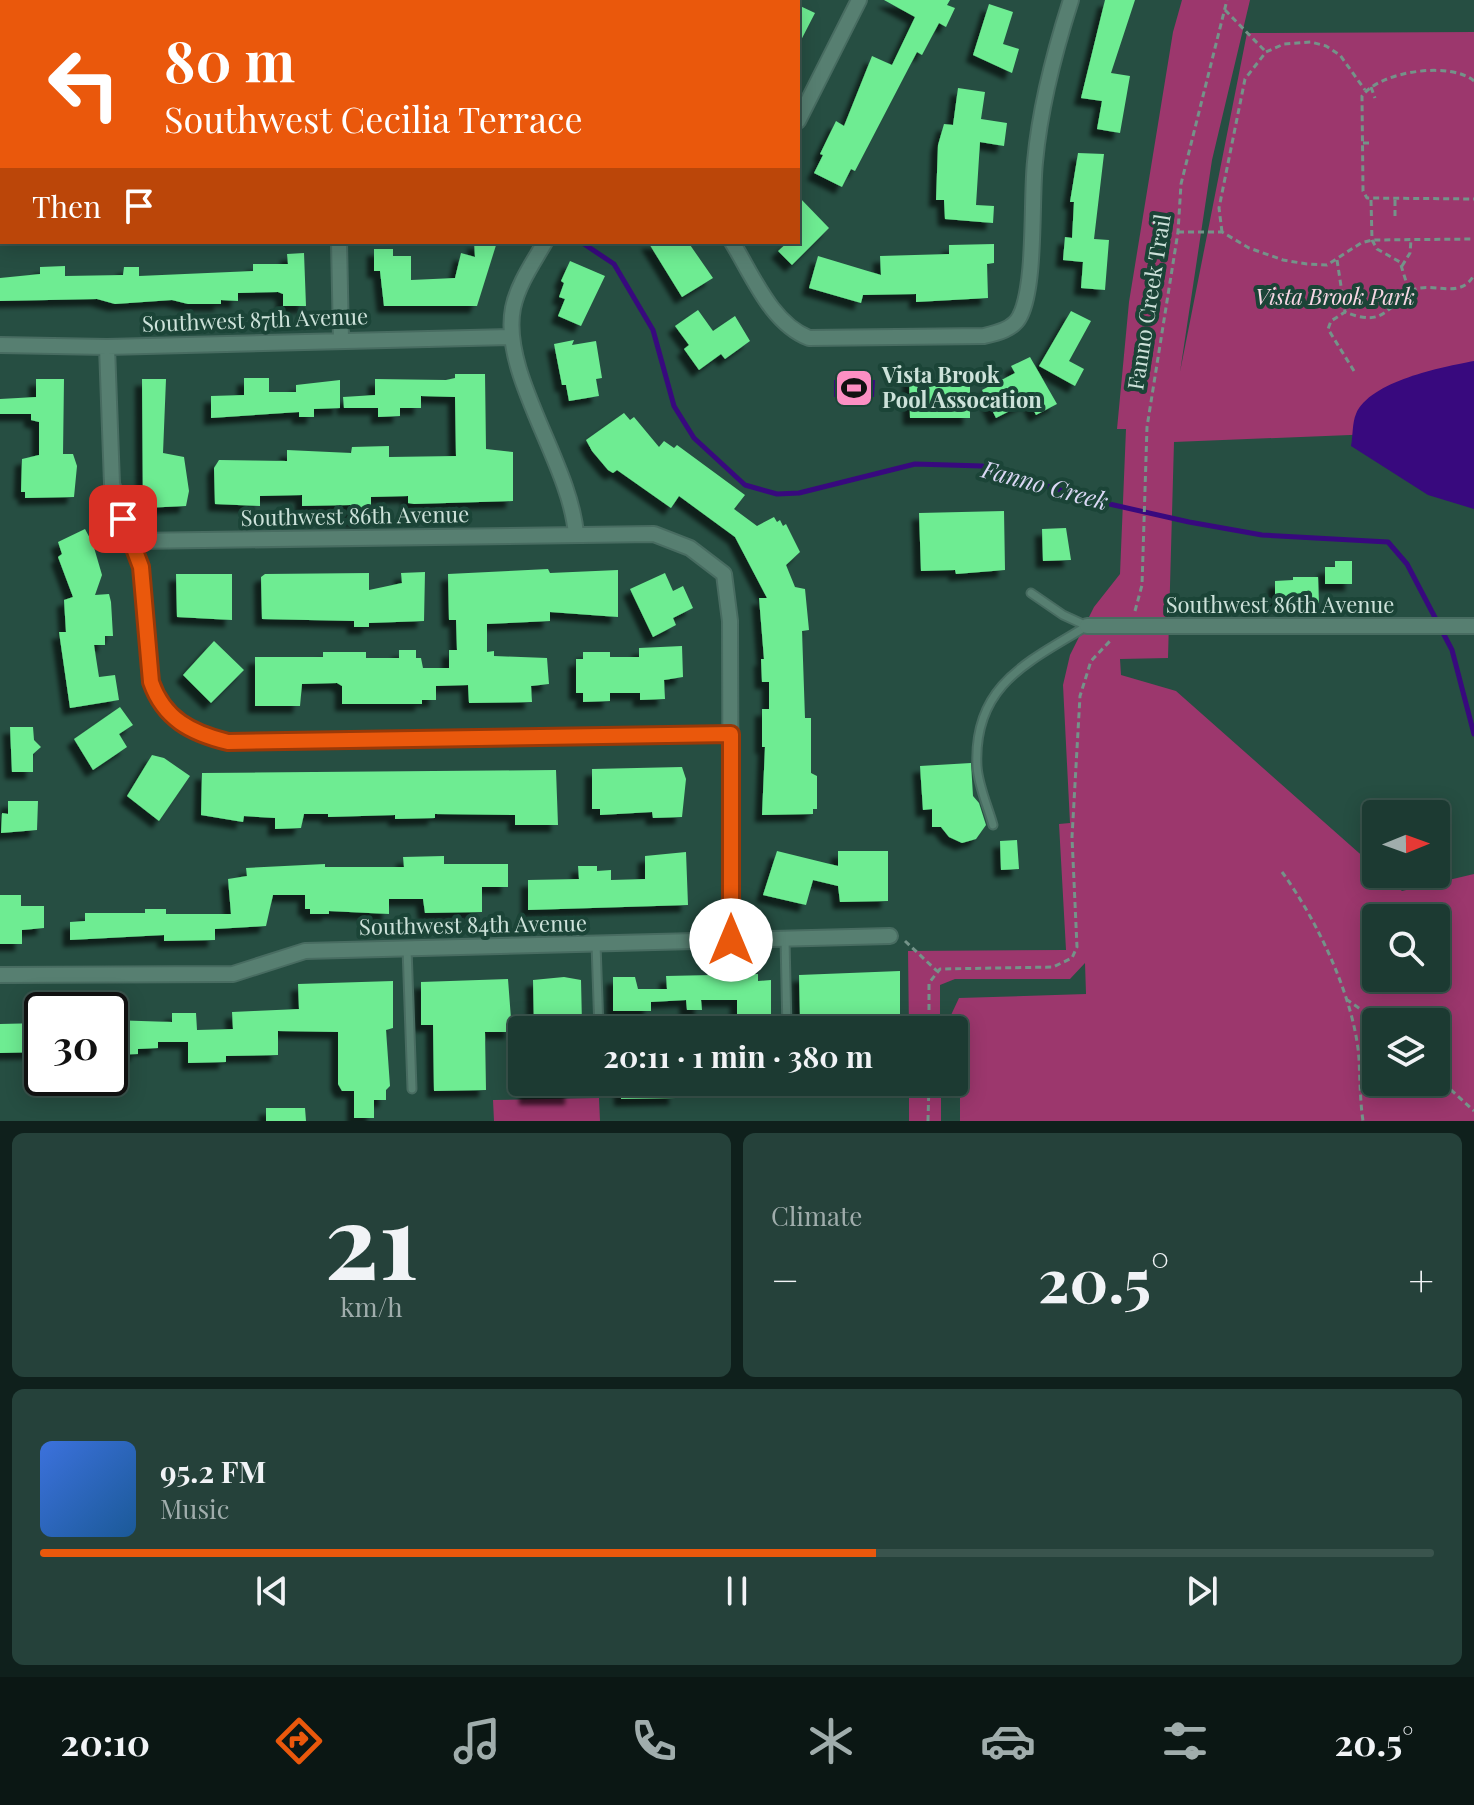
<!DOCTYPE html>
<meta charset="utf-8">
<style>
:root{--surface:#1c3a32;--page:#25413a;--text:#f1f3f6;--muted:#a0adac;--line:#3a544d;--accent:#ea580c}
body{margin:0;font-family:"Playfair Display",serif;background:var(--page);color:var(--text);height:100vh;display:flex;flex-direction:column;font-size:30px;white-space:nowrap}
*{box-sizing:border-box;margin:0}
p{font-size:26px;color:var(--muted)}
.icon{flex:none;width:44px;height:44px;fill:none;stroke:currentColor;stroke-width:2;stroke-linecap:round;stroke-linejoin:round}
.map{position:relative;height:1121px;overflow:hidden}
.side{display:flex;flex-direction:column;gap:12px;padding:12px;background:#0f201c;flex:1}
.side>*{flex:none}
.top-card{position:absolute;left:0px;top:0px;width:800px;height:244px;box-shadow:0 4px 20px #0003,0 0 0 2px var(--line);background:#ea580c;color:#fff;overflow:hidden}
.needle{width:52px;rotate:89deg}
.controls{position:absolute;left:1362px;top:800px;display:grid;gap:16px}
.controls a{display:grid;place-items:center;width:88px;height:88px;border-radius:8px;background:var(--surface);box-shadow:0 4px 20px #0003,0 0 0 2px var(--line);font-size:40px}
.speed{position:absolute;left:24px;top:992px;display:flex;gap:16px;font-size:40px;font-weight:700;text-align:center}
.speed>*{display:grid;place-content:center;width:104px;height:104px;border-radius:50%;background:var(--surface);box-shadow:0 4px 20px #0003,0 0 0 2px var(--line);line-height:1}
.speed .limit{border:4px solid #111;border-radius:12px;background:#fff;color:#111}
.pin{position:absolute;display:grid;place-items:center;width:68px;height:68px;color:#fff;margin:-34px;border-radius:16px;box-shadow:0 4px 12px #0006}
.me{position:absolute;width:88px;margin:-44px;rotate:0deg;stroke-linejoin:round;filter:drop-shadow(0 0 6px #0008)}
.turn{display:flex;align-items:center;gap:28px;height:168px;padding:0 32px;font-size:36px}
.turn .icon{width:104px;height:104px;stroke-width:2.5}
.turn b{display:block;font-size:56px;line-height:68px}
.then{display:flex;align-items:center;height:76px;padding:0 32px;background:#0003;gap:16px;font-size:30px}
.big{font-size:60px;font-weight:700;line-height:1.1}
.side .tile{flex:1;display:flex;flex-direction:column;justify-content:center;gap:12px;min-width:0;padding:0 28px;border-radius:12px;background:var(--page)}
.side .dial{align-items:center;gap:0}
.dial b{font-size:104px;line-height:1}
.song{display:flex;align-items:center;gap:24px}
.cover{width:96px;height:96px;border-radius:12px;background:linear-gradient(135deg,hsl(220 70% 55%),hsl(210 70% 35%))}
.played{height:8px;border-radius:4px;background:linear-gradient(90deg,var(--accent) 60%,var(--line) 60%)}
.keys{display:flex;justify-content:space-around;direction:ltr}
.heat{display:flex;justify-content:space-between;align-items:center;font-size:44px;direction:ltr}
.side .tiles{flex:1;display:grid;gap:12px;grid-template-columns:1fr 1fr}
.tile:last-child{grid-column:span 2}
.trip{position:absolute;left:508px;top:1016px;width:460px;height:80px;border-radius:8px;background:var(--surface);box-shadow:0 4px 20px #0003,0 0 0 2px var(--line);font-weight:700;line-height:80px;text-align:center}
.menu{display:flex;height:128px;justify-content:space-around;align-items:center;background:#0b1714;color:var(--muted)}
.menu .icon{width:56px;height:56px}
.menu .active{color:var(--accent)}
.menu b{font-size:36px;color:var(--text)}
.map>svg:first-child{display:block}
.green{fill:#9c376d;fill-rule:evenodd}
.water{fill:#38097e}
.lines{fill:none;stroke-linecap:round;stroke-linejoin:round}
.stream{stroke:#38097e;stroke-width:5}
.building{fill:#6eec92;filter:url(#shadow)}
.lane-casing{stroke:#486c61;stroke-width:11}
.street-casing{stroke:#486c61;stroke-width:18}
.path{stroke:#749389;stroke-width:3;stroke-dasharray:6 4;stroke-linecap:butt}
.lane{stroke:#577f71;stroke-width:7}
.street{stroke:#577f71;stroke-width:14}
.route-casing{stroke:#983908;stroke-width:20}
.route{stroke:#ea580c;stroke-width:14}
.labels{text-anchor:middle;stroke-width:8;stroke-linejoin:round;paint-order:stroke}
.park-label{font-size:22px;font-style:italic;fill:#f7d7e4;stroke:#1b4437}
.street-label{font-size:22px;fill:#cde2da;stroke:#1b4437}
.poi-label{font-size:22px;font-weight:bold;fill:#cde2da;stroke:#1b4437;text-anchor:start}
.water-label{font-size:24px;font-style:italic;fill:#dbd8f5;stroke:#1b4437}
</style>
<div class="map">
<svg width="1474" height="1121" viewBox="0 0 1474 1121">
<defs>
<filter id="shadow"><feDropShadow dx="-7" dy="7" stdDeviation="2" flood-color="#0009"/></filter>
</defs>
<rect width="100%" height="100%" fill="#264e42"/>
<path class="green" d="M 1182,0 L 1250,0 L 1212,160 L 1180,372 L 1247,33 L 1474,32 L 1474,430 L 1174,442 L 1168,658 L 1120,659 L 1121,675 L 1176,691 L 1376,868 L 1376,874 L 1383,874 L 1402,891 L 1474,874 L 1474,1121 L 960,1121 L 960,1056 L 954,1054 L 954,1030 L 944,1030 L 959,998 L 1086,994 L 1085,963 L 1070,979 L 955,979 L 940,985 L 940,1030 L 909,1030 L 908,951 L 1066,950 L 1059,824 L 1070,823 L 1063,685 L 1070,655 L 1094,607 L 1120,574 L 1126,429 L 1117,429 L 1129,302 L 1173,32 ZM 1376,918 L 1436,918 L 1436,978 L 1376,978 ZM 1376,1022 L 1436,1022 L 1436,1082 L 1376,1082 Z
M 909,1082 L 941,1082 L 941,1121 L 909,1121 Z
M 599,1098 L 600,1121 L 494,1121 L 493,1100 Z"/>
<path class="water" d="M 1474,361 L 1474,509 L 1428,495 L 1351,446 C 1353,436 1352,423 1356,414 C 1370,381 1442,367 1474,361 Z
M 834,380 L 875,380 L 874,397 L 834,397 Z"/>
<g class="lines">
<path class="stream" d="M 487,2 L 489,0
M 581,242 L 614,264 L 653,330 L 674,406 L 694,438 L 745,485 L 777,494 L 799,493 L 915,464 L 982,466 L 1096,501 L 1189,522 L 1262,535 L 1388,542 L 1407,564 L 1452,650 L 1474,734"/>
</g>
<path class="building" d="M 884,0 L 950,0 L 947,5 L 955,8 L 946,27 L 939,23 L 922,55 L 917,52 L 855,171 L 851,169 L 842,187 L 814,173 L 823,155 L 820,154 L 836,121 L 844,126 L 872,56 L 892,65 L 915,17 Z
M 1105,0 L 1135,0 L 1111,73 L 1130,76 L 1120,133 L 1097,129 L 1102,101 L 1081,98 Z
M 989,4 L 1013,12 L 1003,44 L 1019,49 L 1012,73 L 973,55 Z
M 798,5 L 815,13 L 798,46 Z
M 958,88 L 985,92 L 981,119 L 1007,123 L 1004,146 L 980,142 L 976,205 L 994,206 L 993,223 L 945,219 L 944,200 L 936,200 L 938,145 L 944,124 L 953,125 Z
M 1078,153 L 1104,154 L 1094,239 L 1109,240 L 1105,290 L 1081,288 L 1083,262 L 1063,260 L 1065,237 L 1072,238 L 1074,202 L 1070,202 Z
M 798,196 L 829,228 L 792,265 L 778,251 L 788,242 L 798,242 Z
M 474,242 L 497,242 L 477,306 L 384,306 L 380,271 L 374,271 L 374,249 L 393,249 L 393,256 L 411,256 L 411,280 L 455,278 L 461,253 L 475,257 Z
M 648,242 L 688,242 L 713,278 L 682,297 Z
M 994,244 L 994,263 L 987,264 L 988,298 L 916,302 L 916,294 L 863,295 L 861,303 L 809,288 L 818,256 L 881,275 L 880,256 L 949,254 L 949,245 Z
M 304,253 L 306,306 L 283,306 L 283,294 L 278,292 L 238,293 L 238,301 L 221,300 L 221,304 L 188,304 L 172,300 L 115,304 L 97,299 L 0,301 L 0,278 L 40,274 L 40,267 L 65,266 L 65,276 L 123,275 L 124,267 L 139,267 L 139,276 L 253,271 L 253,264 L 288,264 L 287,254 Z
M 570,261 L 605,276 L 581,326 L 558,316 L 565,299 L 559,297 L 564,283 L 561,281 Z
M 698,310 L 713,331 L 735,316 L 750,341 L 725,359 L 721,354 L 699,370 L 684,349 L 689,345 L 675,326 Z
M 1071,311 L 1091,321 L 1069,361 L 1084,369 L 1075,386 L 1039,366 Z
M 574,340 L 572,345 L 596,341 L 602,378 L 596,379 L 599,396 L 569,401 L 566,385 L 562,385 L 554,344 Z
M 1030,357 L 1057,404 L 1036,415 L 1029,401 L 996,418 L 982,390 L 1015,373 L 1011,366 Z
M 909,370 L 931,371 L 932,386 L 970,386 L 970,418 L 910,418 Z
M 455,374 L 485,374 L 486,449 L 513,452 L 513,501 L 414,504 L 408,503 L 408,496 L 371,497 L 371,505 L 366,506 L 366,520 L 351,520 L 350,505 L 302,506 L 302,495 L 260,496 L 260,506 L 215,504 L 214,468 L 219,460 L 287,461 L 287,450 L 351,453 L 352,447 L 389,446 L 389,457 L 456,456 L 455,397 L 421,396 L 421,408 L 400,408 L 400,416 L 378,417 L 378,408 L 344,408 L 343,397 L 375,395 L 375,379 L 446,380 L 455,378 Z
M 244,378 L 269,378 L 269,392 L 296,392 L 296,385 L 340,380 L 340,408 L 314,409 L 314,417 L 299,417 L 299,412 L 211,418 L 211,396 L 244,395 Z
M 36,379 L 64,379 L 63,454 L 73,454 L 77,466 L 74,497 L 25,498 L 25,492 L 21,492 L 22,459 L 39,455 L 39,422 L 31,420 L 31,414 L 0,414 L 0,399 L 36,397 Z
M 142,379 L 166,379 L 163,453 L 184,457 L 189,491 L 186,506 L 143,508 Z
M 624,413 L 630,420 L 634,417 L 659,447 L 664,441 L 674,448 L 677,445 L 745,495 L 734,509 L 757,526 L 774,517 L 777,522 L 780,520 L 783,526 L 786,524 L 800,552 L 786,565 L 795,587 L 805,589 L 809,630 L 802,631 L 805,718 L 811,718 L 811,773 L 817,776 L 817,809 L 813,809 L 813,814 L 762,815 L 765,747 L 762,747 L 762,709 L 769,709 L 769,682 L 762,682 L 761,659 L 764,659 L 759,598 L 767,598 L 735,537 L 679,496 L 671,508 L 617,470 L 613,473 L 608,470 L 592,451 L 586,440 Z
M 1004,511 L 1005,570 L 956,574 L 955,570 L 921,571 L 919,513 Z
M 1066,528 L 1071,560 L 1043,561 L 1042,529 Z
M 85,529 L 93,544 L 102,575 L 95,595 L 109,594 L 111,602 L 113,636 L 105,636 L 105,645 L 94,645 L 99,677 L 115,675 L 119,700 L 70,708 L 59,632 L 66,632 L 64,600 L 73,597 L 58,557 L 62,554 L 58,542 Z
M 1335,561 L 1352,561 L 1352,584 L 1325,584 L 1325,567 L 1335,567 Z
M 548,569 L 550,573 L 618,570 L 618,617 L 550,612 L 550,621 L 487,624 L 487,652 L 494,651 L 494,656 L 547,658 L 549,684 L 531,686 L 532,702 L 469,703 L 468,685 L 436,686 L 436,700 L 422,700 L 422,704 L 342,704 L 342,686 L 337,683 L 302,684 L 300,706 L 255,706 L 255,657 L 323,657 L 323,652 L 366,652 L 366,658 L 399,658 L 399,650 L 416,650 L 416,658 L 421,658 L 423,668 L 449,668 L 449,650 L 457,650 L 456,620 L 449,620 L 448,574 Z
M 425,572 L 424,621 L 369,623 L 369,627 L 354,627 L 354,621 L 262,619 L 261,577 L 265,574 L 369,573 L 369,590 L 402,583 L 401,573 Z
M 665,573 L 673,591 L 683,586 L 693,608 L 673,618 L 676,625 L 653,637 L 630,589 Z
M 176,574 L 232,574 L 232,620 L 177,617 Z
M 1293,577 L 1318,577 L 1319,603 L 1275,605 L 1275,581 L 1293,580 Z
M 214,641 L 244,670 L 211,703 L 183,675 Z
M 682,646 L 683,677 L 664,680 L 665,699 L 640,700 L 640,693 L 610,693 L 610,701 L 583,702 L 583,693 L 576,693 L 576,659 L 583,659 L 583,652 L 610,652 L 610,657 L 639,657 L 639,648 Z
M 120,707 L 133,725 L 119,734 L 127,747 L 93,770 L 74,739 Z
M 10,727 L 33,727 L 34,740 L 41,747 L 33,754 L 33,772 L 12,772 Z
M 152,755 L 164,758 L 190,776 L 159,821 L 127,796 Z
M 971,763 L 973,796 L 979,803 L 986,825 L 976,839 L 962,843 L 949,837 L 941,827 L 932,827 L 932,809 L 923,810 L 920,766 Z
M 682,767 L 686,779 L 682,817 L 653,818 L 652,812 L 600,815 L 600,809 L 592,809 L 592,769 Z
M 556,770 L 558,825 L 515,825 L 515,815 L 435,814 L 435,818 L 395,819 L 395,815 L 328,817 L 328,814 L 304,814 L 301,828 L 275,829 L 275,818 L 244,816 L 243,822 L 201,815 L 202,773 Z
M 8,801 L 38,801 L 37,830 L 1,833 L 2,813 L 8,814 Z
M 1017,840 L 1019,869 L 1001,870 L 1000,841 Z
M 777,851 L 838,866 L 838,851 L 888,851 L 888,901 L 840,902 L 838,886 L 813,880 L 806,905 L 763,895 Z
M 686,852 L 688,905 L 528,910 L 528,880 L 579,879 L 578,866 L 597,866 L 597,871 L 611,870 L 611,880 L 645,879 L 645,856 Z
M 444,856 L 444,864 L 508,864 L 508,887 L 482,887 L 482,912 L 425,913 L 423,899 L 389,899 L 389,914 L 329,911 L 329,914 L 310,914 L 310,909 L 305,909 L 305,895 L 273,895 L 266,926 L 215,929 L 215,940 L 164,941 L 164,935 L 70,940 L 70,922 L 85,921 L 85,913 L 145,913 L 145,909 L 166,909 L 166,914 L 231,914 L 228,879 L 247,876 L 246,868 L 325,864 L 325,867 L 404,867 L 403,857 Z
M 0,895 L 21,895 L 21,906 L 44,906 L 44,928 L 22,930 L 22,944 L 0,944 Z
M 900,971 L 900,1016 L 893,1015 L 893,1019 L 831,1021 L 800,1017 L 799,975 Z
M 758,974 L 758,981 L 771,980 L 771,1016 L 737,1017 L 737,1000 L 701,1000 L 702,1010 L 687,1010 L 686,1000 L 651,1002 L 651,1011 L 613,1011 L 613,977 L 635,977 L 638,989 L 667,989 L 666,976 Z
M 564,977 L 581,980 L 582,1024 L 534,1026 L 533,980 Z
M 508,979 L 512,1032 L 485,1032 L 486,1090 L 434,1091 L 433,1025 L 421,1025 L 421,982 Z
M 393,981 L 393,1028 L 386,1030 L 390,1086 L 386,1090 L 386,1100 L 374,1100 L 374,1118 L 354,1118 L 354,1091 L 342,1091 L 338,1084 L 338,1032 L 278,1031 L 278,1055 L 226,1056 L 226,1062 L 188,1063 L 188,1042 L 158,1042 L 158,1048 L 138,1049 L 138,1054 L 110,1055 L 110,1020 L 172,1022 L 172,1013 L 196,1013 L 197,1030 L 233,1029 L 232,1012 L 299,1009 L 298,984 Z
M 42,1023 L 42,1052 L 0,1053 L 0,1024 Z
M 526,1082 L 572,1082 L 572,1098 L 526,1098 Z
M 621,1082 L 675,1082 L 676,1098 L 621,1099 Z
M 266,1108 L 305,1108 L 306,1121 L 266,1121 Z"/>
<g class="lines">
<g class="lane-casing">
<path id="lane" d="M 1031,593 L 1063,615 L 1087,626
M 993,825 C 988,807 978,785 977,766 C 973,685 1028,662 1087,626
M 785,939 L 787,1030
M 596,944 L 599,1030
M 407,948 L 412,1089
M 788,1082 L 788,1088"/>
</g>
<g class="street-casing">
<path id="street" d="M 333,0 L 333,2
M 627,2 L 628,0
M 798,121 L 859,0
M 339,242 L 341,339
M 545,242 C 533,263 518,284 513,308 C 500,374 571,464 576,535
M 732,242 C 753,276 771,323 809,338 L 984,336 C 997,333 1014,329 1020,316 C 1036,285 1031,200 1035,162 C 1040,107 1054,53 1071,0
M 0,345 L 107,347 L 512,337
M 107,347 L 112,484 L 141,567 L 151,682 C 164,719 191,733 228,742 L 731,734
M 133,541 L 654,534 L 690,548 L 724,574 L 730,621 L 731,940
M 1087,626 L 1474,626
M 0,975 L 233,974 L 305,951 L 890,936"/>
</g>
<path class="path" d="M 1225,10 L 1266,52
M 1474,81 C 1451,61 1380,71 1362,96 L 1363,191 L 1367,198 L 1474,199
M 1371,87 L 1375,98
M 1363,143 L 1373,143
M 1371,200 L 1372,240 L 1377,249 L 1400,262 L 1409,291
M 1395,200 L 1395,218
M 1178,232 L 1222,232 L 1249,248 L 1283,260 L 1307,264 L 1327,265 L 1361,243 L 1372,240 L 1474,239
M 1222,232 L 1219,208 L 1245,79 L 1266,52 L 1284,44 L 1311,42 L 1326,46 L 1340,55 L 1365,90
M 1337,260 L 1345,312
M 1402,266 L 1410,253 L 1411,240
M 1354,371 L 1328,329 L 1331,321 L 1345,312 C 1385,328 1385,307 1415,289 C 1436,283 1461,299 1474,275
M 1135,611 L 1142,585 L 1147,427 L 1178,232 L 1181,184 L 1227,0
M 1282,872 C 1317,920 1355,999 1359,1059 C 1360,1080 1360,1100 1363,1121
M 905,941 L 937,971
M 1346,999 L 1379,1022
M 929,1030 L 929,983 L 940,969 L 1053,967 L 1072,958 L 1077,947 L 1072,837 L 1080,696 L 1091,661 L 1110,641
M 1436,1076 L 1474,1111
M 928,1121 L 929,1082"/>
<use href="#lane" class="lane"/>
<use href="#street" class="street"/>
</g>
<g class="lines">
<g class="route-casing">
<path id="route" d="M 123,519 L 141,567 L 151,682 C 164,719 191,733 228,742 L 731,734 L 731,940"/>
</g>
<use href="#route" class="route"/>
</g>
<defs>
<g id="stadium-square" transform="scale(2)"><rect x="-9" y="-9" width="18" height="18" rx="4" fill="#fc8fc3" stroke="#1b4437"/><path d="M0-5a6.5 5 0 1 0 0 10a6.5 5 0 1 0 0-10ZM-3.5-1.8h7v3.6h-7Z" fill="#111"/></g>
</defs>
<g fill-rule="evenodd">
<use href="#stadium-square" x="854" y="388"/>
</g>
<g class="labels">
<g class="park-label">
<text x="1335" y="305">Vista Brook Park</text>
</g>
<g class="street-label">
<text transform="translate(1149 302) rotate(-81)" y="8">Fanno Creek Trail</text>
<text transform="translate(255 320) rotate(-2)" y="8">Southwest 87th Avenue</text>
<text transform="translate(355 516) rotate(-1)" y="8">Southwest 86th Avenue</text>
<text x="1280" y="613">Southwest 86th Avenue</text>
<text transform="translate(473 925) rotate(-1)" y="8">Southwest 84th Avenue</text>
</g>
<g class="poi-label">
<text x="882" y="383">Vista Brook<tspan x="882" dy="25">Pool Assocation</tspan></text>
</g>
<g class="water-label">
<text transform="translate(1045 486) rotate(15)" y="8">Fanno Creek</text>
</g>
</g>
</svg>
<div class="controls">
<a><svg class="needle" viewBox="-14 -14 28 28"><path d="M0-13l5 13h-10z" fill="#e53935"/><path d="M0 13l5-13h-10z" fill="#a0adac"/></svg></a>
<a><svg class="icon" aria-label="search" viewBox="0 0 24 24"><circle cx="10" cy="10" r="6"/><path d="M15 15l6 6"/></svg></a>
<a><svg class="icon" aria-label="layers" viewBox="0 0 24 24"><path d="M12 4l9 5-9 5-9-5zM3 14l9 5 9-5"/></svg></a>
</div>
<div class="speed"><div class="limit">30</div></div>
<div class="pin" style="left:123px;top:519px;background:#d93025"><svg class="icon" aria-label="arrive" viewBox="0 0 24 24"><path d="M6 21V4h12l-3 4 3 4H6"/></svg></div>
<svg class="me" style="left:731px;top:940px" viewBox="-20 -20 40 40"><circle r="19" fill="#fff"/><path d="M0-13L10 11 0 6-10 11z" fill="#ea580c"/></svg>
<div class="trip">20:11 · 1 min · 380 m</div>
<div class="top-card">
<div class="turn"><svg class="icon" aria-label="left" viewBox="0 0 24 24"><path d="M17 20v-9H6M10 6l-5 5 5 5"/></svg><div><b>80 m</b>Southwest Cecilia Terrace</div></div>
<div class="then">Then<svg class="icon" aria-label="arrive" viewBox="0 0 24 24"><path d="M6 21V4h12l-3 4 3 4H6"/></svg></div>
</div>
</div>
<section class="side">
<div class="tiles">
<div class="tile dial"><b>21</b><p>km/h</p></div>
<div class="tile"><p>Climate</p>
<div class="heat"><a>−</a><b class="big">20.5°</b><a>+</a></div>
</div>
<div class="tile">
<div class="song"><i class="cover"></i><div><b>95.2 FM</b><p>Music</p></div></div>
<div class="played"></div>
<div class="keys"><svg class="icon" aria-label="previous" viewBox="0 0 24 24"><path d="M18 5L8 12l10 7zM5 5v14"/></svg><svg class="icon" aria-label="pause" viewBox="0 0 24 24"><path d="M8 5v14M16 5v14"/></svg><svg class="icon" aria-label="next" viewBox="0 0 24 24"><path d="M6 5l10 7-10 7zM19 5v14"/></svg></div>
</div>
</div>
</section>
<nav class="menu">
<b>20:10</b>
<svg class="icon active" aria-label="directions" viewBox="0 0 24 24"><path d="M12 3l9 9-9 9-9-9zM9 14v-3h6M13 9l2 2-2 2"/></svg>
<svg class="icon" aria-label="music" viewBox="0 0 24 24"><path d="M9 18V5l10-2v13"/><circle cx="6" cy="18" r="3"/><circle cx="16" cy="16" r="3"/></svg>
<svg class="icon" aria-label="phone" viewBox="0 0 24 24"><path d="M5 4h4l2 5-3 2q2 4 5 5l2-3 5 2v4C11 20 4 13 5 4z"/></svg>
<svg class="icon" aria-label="climate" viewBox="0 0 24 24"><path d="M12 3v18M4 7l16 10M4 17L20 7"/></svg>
<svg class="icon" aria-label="car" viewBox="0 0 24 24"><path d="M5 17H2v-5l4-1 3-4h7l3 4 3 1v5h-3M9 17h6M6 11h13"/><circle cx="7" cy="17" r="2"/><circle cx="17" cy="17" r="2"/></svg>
<svg class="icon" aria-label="filters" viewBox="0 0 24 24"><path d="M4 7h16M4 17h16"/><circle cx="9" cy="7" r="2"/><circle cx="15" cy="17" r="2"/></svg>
<b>20.5°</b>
</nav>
